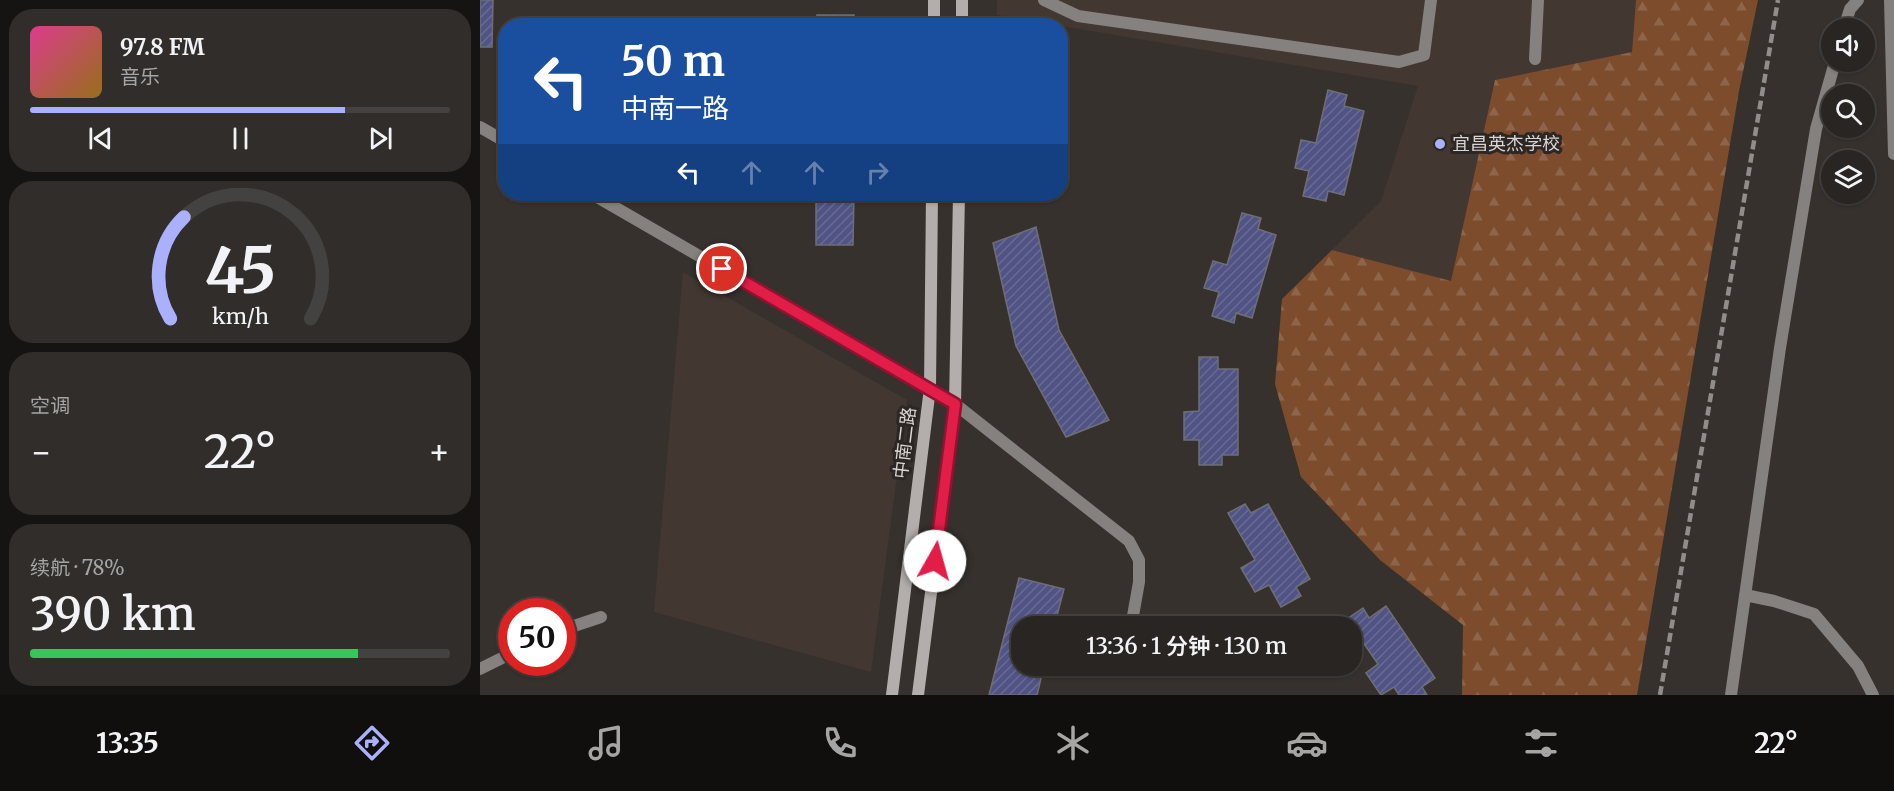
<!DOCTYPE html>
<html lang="zh">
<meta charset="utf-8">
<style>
:root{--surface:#282522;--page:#302d2a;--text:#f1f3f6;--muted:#a5a5a5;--line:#444240;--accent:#aab0fb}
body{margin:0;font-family:Merriweather,"Noto Sans SC",serif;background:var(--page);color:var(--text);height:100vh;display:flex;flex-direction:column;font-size:22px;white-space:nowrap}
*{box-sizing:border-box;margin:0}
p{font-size:20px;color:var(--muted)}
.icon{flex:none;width:33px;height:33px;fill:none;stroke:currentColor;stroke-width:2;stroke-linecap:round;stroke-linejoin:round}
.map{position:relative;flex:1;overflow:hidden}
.drawer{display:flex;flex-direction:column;gap:9px;padding:9px;background:#161413;width:480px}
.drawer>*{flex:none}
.hud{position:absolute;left:18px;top:18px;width:570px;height:183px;border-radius:24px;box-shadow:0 2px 4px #0004,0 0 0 2px var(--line);background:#1a4fa0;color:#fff;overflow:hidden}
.tools{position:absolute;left:1341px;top:18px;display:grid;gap:12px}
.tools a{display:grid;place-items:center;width:54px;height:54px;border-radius:50%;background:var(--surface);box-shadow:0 2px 4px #0004,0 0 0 2px var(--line);font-size:30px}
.speed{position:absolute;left:18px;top:598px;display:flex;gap:12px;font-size:30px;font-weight:700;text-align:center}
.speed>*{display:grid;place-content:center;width:78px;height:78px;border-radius:50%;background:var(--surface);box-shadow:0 2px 4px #0004,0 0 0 2px var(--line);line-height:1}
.speed .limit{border:9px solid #d22;background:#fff;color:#111}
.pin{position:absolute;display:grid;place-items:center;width:51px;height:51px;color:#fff;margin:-26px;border:3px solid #fff;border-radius:50%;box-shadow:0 2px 6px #0007}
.me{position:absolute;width:66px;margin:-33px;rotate:7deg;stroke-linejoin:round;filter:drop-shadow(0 0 4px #0008)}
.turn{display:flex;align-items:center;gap:21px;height:126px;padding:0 24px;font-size:27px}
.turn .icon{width:78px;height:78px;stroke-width:2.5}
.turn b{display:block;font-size:42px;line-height:51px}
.lanes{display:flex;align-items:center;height:57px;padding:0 24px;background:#0003;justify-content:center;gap:30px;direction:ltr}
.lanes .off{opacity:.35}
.big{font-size:45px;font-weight:600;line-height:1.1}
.drawer .tile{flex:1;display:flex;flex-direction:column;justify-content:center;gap:9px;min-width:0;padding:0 21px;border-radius:24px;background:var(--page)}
.drawer .dial{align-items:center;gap:0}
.dial svg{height:156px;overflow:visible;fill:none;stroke:var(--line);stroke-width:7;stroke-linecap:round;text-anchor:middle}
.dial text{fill:var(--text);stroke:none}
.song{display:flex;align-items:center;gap:18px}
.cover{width:72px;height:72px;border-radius:9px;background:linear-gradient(135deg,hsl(330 70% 55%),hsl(40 70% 35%))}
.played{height:6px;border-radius:3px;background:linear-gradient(90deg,var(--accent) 75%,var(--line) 75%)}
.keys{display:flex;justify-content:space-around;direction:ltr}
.heat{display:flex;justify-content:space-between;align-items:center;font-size:33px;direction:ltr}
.charge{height:9px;border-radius:4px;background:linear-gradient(90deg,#34c759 78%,var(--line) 0)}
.trip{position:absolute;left:531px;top:616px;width:351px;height:60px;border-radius:24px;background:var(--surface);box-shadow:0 2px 4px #0004,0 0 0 2px var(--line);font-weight:600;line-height:60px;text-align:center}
.tabs{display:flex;height:96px;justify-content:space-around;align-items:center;background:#100f0e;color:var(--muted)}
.tabs .icon{width:42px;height:42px}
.tabs .selected{color:var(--accent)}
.tabs b{font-size:27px;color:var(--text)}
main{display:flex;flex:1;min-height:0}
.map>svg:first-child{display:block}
.built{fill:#433731}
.forest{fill:url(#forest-firs)}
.building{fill:url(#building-hatch);stroke:#6e6f76;stroke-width:1.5}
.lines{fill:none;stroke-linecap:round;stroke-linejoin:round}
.service{stroke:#84817f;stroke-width:12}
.minor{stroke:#84817f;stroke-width:12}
.tertiary{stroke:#84817f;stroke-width:12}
.secondary{stroke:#b3aeab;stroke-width:12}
.rail{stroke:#918d8a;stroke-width:4.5;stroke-dasharray:9 4.5;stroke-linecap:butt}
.route-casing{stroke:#92132f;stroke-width:15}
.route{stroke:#e11d48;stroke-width:10}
.poi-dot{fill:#aab0fb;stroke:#2c2724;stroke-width:2}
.labels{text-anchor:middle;stroke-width:6;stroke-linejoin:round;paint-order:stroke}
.poi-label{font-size:18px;fill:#d9d5d3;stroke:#2c2724;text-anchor:start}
.street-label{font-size:18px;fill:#d9d5d3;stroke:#2c2724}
</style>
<main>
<section class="drawer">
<div class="tile">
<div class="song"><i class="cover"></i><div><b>97.8 FM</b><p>音乐</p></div></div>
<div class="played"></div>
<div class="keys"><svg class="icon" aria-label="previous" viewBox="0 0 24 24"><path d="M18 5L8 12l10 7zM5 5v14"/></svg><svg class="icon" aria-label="pause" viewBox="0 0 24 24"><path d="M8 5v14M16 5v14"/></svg><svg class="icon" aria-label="next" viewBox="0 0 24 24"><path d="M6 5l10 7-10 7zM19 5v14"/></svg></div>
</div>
<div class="tile dial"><svg viewBox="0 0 100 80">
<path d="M14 69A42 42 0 1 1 86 69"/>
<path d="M14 69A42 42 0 0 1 21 17" stroke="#aab0fb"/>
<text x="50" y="56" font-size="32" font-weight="700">45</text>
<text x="50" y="72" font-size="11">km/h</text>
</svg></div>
<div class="tile"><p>空调</p>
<div class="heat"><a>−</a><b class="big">22°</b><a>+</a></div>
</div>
<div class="tile"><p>续航 · 78%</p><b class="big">390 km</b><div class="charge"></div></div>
</section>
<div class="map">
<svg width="1414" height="695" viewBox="0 0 1414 695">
<defs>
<pattern id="forest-firs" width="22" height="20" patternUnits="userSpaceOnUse" patternTransform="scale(1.5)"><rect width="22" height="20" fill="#7c4c2d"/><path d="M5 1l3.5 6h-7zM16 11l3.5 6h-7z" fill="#8e654b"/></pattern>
<pattern id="building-hatch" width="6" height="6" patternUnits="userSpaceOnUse" patternTransform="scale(1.5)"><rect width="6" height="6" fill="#505384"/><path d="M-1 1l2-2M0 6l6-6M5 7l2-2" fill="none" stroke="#696b94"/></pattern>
</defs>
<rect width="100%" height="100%" fill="#36312d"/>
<path class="built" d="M 517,0 L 1156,0 L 1152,52 L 1015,81 L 971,282 L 852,250 L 901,201 L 938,86 L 517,15 Z
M 203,272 L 427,400 L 391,672 L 174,612 Z"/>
<path class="forest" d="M 1156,0 L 1278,0 L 1259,91 L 1157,695 L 982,695 L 983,625 L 900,560 L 821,477 L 795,384 L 802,299 L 852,250 L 971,281 L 1015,80 L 1152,52 Z"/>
<path class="building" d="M 0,0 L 13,0 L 12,47 L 0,47 Z
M 337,15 L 374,15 L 374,26 L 336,26 Z
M 848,90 L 867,95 L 864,106 L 884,111 L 864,195 L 848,191 L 846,201 L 823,196 L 829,171 L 815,168 L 821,140 L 836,143 Z
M 336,194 L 374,194 L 373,245 L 336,245 Z
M 762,213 L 781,218 L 778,229 L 796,235 L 772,318 L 756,313 L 754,323 L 732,316 L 739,292 L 724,288 L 733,261 L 747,265 Z
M 556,227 L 579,330 L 629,420 L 586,437 L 536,346 L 513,243 Z
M 719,357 L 738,357 L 738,369 L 758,369 L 758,455 L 742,455 L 742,465 L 719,465 L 719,440 L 704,440 L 704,412 L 719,411 Z
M 765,504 L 771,513 L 788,504 L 830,579 L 816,587 L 821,596 L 801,607 L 789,585 L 775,592 L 761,568 L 775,560 L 748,513 Z
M 539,578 L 584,589 L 574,627 L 542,627 L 542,666 L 564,666 L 557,695 L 509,695 Z
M 906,606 L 955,678 L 942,687 L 947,695 L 919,695 L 914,687 L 901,695 L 886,673 L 898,664 L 867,619 L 883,608 L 889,618 Z"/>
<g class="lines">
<path class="service" d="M 564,0 L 598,16 L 919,62 L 944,55 L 951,0
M 1364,28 L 1370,9 L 1378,0
M 1055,59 L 1058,0
M 1265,595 L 1294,601 L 1334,614 L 1378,666 L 1393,695
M 82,630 L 121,617
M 0,669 L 32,653
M 1251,695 L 1300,348 L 1336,129 L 1355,62"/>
<path class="minor" d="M 475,404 L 649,541 L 659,560 L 659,582 L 651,627
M 644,671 L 645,666"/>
<path class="tertiary" d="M 1410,0 L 1414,154
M 0,127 L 26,142
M 112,194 L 475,404"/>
<path class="secondary" d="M 454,26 L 454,0
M 482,26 L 482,0
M 412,695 L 450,388 L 452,194
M 438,695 L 475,404 L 479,194"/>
<path class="rail" d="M 1180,695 L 1298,0"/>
</g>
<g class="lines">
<g class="route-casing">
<path id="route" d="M 242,269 L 475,404 L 455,561"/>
</g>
<use href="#route" class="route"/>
</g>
<circle class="poi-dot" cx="960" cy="144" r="6"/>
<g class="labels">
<g class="poi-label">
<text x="972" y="150">宜昌英杰学校</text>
</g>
<g class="street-label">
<text transform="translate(425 443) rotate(-83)" y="6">中南二路</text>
</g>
</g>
</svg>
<div class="tools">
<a><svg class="icon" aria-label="sound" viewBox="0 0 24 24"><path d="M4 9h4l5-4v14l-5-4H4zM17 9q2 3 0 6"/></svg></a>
<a><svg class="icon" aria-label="search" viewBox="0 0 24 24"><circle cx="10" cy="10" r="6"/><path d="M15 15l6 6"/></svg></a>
<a><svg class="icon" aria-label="layers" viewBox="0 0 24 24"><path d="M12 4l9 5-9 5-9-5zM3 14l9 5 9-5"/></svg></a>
</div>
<div class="speed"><div class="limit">50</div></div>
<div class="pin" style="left:242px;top:269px;background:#d93025"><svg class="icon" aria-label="arrive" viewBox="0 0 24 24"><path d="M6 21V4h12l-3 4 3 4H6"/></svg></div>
<svg class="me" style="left:455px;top:561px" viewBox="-20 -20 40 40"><circle r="19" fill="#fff"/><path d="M0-13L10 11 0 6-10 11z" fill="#e11d48"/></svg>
<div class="trip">13:36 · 1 分钟 · 130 m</div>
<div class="hud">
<div class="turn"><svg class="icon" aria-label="left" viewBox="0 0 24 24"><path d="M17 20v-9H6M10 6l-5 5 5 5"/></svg><div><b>50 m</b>中南一路</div></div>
<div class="lanes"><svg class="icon" aria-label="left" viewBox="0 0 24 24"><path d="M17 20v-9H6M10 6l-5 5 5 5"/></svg><svg class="icon off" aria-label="ahead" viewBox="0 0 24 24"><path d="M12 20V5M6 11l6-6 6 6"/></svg><svg class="icon off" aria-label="ahead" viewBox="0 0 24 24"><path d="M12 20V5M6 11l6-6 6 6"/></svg><svg class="icon off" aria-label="right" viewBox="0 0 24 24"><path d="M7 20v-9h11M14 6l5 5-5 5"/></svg></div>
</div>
</div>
</main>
<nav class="tabs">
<b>13:35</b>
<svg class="icon selected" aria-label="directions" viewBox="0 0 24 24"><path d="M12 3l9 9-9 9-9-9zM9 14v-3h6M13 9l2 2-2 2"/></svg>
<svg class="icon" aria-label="music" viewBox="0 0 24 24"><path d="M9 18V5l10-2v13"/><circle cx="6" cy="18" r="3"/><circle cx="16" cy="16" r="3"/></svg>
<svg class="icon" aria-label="phone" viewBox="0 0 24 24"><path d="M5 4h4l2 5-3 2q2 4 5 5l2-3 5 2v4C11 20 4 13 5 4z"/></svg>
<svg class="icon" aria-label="climate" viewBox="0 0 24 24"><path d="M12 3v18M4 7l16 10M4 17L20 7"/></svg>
<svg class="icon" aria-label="car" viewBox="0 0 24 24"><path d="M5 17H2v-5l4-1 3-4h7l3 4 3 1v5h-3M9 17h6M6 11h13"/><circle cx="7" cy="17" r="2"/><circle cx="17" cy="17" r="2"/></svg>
<svg class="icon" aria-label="filters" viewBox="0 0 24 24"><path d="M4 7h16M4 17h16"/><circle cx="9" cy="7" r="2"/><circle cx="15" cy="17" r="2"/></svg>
<b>22°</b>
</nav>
